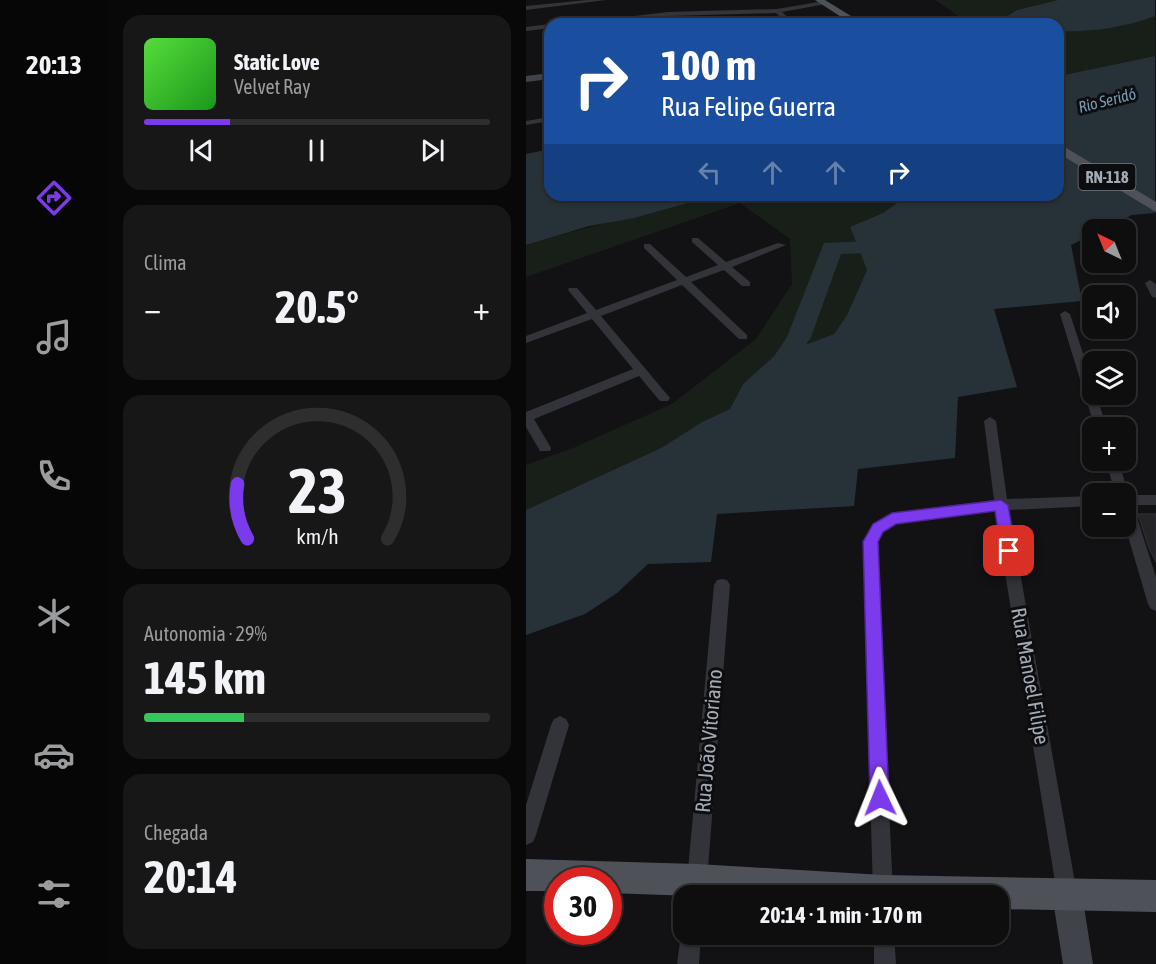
<!DOCTYPE html>
<html lang="pt">
<meta charset="utf-8">
<style>
:root{--surface:#0e0e0f;--page:#171718;--text:#f1f3f6;--muted:#9b9c9e;--line:#2e2e2f;--accent:#7c3aed}
body{margin:0;font-family:"Asap Condensed",sans-serif;background:var(--page);color:var(--text);height:100vh;display:flex;flex-direction:column;font-size:22px;white-space:nowrap}
*{box-sizing:border-box;margin:0}
p{font-size:20px;color:var(--muted)}
.icon{flex:none;width:33px;height:33px;fill:none;stroke:currentColor;stroke-width:2;stroke-linecap:round;stroke-linejoin:round}
.map{position:relative;flex:1;overflow:hidden}
.panel{display:flex;flex-direction:column;gap:15px;padding:15px;background:#080808;width:418px}
.panel>*{flex:none}
.banner{position:absolute;left:18px;top:18px;width:520px;height:183px;border-radius:18px;box-shadow:0 2px 4px #0004,0 0 0 2px var(--line);background:#1a4fa0;color:#fff;overflow:hidden}
.needle{width:39px;rotate:317deg}
.controls{position:absolute;left:556px;top:219px;display:grid;gap:12px}
.controls a{display:grid;place-items:center;width:54px;height:54px;border-radius:12px;background:var(--surface);box-shadow:0 2px 4px #0004,0 0 0 2px var(--line);font-size:30px}
.speed{position:absolute;left:18px;top:867px;display:flex;gap:12px;font-size:30px;font-weight:700;text-align:center}
.speed>*{display:grid;place-content:center;width:78px;height:78px;border-radius:50%;background:var(--surface);box-shadow:0 2px 4px #0004,0 0 0 2px var(--line);line-height:1}
.speed .limit{border:9px solid #d22;background:#fff;color:#111}
.pin{position:absolute;display:grid;place-items:center;width:51px;height:51px;color:#fff;margin:-26px;border-radius:12px;box-shadow:0 3px 9px #0006}
.me{position:absolute;width:66px;margin:-33px;rotate:358deg;stroke-linejoin:round;filter:drop-shadow(0 0 4px #0008)}
.turn{display:flex;align-items:center;gap:21px;height:126px;padding:0 18px;font-size:27px}
.turn .icon{width:78px;height:78px;stroke-width:2.5}
.turn b{display:block;font-size:42px;line-height:51px}
.lanes{display:flex;align-items:center;height:57px;padding:0 18px;background:#0003;justify-content:center;gap:30px;direction:ltr}
.lanes .off{opacity:.35}
.big{font-size:45px;font-weight:700;line-height:1.1}
.panel .card{flex:1;display:flex;flex-direction:column;justify-content:center;gap:9px;min-width:0;padding:0 21px;border-radius:18px;background:var(--page)}
.panel .dial{align-items:center;gap:0}
.dial svg{height:156px;overflow:visible;fill:none;stroke:var(--line);stroke-width:7;stroke-linecap:round;text-anchor:middle}
.dial text{fill:var(--text);stroke:none}
.song{display:flex;align-items:center;gap:18px}
.cover{width:72px;height:72px;border-radius:9px;background:linear-gradient(135deg,hsl(110 70% 55%),hsl(120 70% 35%))}
.played{height:6px;border-radius:3px;background:linear-gradient(90deg,var(--accent) 25%,var(--line) 25%)}
.keys{display:flex;justify-content:space-around;direction:ltr}
.heat{display:flex;justify-content:space-between;align-items:center;font-size:33px;direction:ltr}
.charge{height:9px;border-radius:4px;background:linear-gradient(90deg,#34c759 29%,var(--line) 0)}
.trip{position:absolute;left:147px;top:885px;width:336px;height:60px;border-radius:18px;background:var(--surface);box-shadow:0 2px 4px #0004,0 0 0 2px var(--line);font-weight:700;line-height:60px;text-align:center}
main{display:flex;flex:1;min-height:0}
.menu{display:flex;flex-direction:column;width:108px;justify-content:space-around;align-items:center;background:#060606;color:var(--muted)}
.menu .icon{width:42px;height:42px}
.menu .on{color:var(--accent)}
.menu b{font-size:27px;color:var(--text)}
.map>svg:first-child{display:block}
.green{fill:#181f18}
.water{fill:#273238}
.lines{fill:none;stroke-linecap:round;stroke-linejoin:round}
.river{fill:#273238;fill-rule:evenodd}
.building{fill:#252528;stroke:#2c2c30;stroke-width:1.5}
.street{fill:#323439;fill-rule:evenodd}
.secondary{fill:#404349;fill-rule:evenodd}
.primary{fill:#4e5158;fill-rule:evenodd}
.route{fill:#7c3aed;stroke:#51269a;stroke-width:1.5}
.labels{text-anchor:middle;stroke-width:6;stroke-linejoin:round;paint-order:stroke}
.far-water-label{font-size:16px;font-style:italic;fill:#759cb4;stroke:#0d0d0f}
.shield{fill:#0d0d0f;stroke:#757b83;stroke-width:1.5}
.shield-label{font-size:16px;font-weight:bold;fill:#a2aab5}
.near-street-label{font-size:21px;fill:#a2aab5;stroke:#0d0d0f}
</style>
<main>
<nav class="menu">
<b>20:13</b>
<svg class="icon on" aria-label="directions" viewBox="0 0 24 24"><path d="M12 3l9 9-9 9-9-9zM9 14v-3h6M13 9l2 2-2 2"/></svg>
<svg class="icon" aria-label="music" viewBox="0 0 24 24"><path d="M9 18V5l10-2v13"/><circle cx="6" cy="18" r="3"/><circle cx="16" cy="16" r="3"/></svg>
<svg class="icon" aria-label="phone" viewBox="0 0 24 24"><path d="M5 4h4l2 5-3 2q2 4 5 5l2-3 5 2v4C11 20 4 13 5 4z"/></svg>
<svg class="icon" aria-label="climate" viewBox="0 0 24 24"><path d="M12 3v18M4 7l16 10M4 17L20 7"/></svg>
<svg class="icon" aria-label="car" viewBox="0 0 24 24"><path d="M5 17H2v-5l4-1 3-4h7l3 4 3 1v5h-3M9 17h6M6 11h13"/><circle cx="7" cy="17" r="2"/><circle cx="17" cy="17" r="2"/></svg>
<svg class="icon" aria-label="filters" viewBox="0 0 24 24"><path d="M4 7h16M4 17h16"/><circle cx="9" cy="7" r="2"/><circle cx="15" cy="17" r="2"/></svg>
</nav>
<section class="panel">
<div class="card">
<div class="song"><i class="cover"></i><div><b>Static Love</b><p>Velvet Ray</p></div></div>
<div class="played"></div>
<div class="keys"><svg class="icon" aria-label="previous" viewBox="0 0 24 24"><path d="M18 5L8 12l10 7zM5 5v14"/></svg><svg class="icon" aria-label="pause" viewBox="0 0 24 24"><path d="M8 5v14M16 5v14"/></svg><svg class="icon" aria-label="next" viewBox="0 0 24 24"><path d="M6 5l10 7-10 7zM19 5v14"/></svg></div>
</div>
<div class="card"><p>Clima</p>
<div class="heat"><a>−</a><b class="big">20.5°</b><a>+</a></div>
</div>
<div class="card dial"><svg viewBox="0 0 100 80">
<path d="M14 69A42 42 0 1 1 86 69"/>
<path d="M14 69A42 42 0 0 1 9 41" stroke="#7c3aed"/>
<text x="50" y="56" font-size="32" font-weight="700">23</text>
<text x="50" y="72" font-size="11">km/h</text>
</svg></div>
<div class="card"><p>Autonomia · 29%</p><b class="big">145 km</b><div class="charge"></div></div>
<div class="card"><p>Chegada</p><b class="big">20:14</b></div>
</section>
<div class="map">
<svg width="630" height="964" viewBox="0 0 630 964">
<rect width="100%" height="100%" fill="#121214"/>
<path class="green" d="M 409,0 L 532,0 L 491,10 L 481,17 L 503,24 L 444,24 Z
M 629,16 L 629,56 L 533,76 L 533,31 L 593,27 Z
M 190,195 L 382,195 L 357,213 L 324,227 L 341,270 L 321,315 L 308,334 L 247,357 L 217,384 L 204,409 L 176,422 L 135,448 L 0,510 L 0,465 L 47,448 L 146,404 L 230,339 L 266,284 L 264,239 L 214,203 L 0,277 L 0,245 C 63,226 127,212 190,195 Z"/>
<path class="water" d="M 532,0 L 629,0 L 629,16 C 598,28 565,32 533,31 L 532,24 L 503,24 L 480,17 L 491,10 Z
M 629,56 L 629,213 L 606,215 L 577,229 L 567,230 L 567,234 L 545,245 L 556,301 L 468,309 L 491,387 L 432,397 L 429,458 L 332,469 L 328,506 L 191,514 L 185,562 L 122,564 L 91,593 L 59,614 L 0,635 L 0,510 L 135,448 L 176,422 L 204,409 L 217,384 L 247,357 L 308,334 L 321,315 L 341,270 L 324,227 L 357,213 L 382,195 L 532,195 L 533,76 Z
M 24,149 L 24,195 L 190,195 L 108,218 L 63,226 L 0,245 L 0,154 Z"/>
<g class="lines">
<path class="river" d="M 365,225 L 372,227 L 375,231 L 360,252 L 315,254 L 285,337 L 251,391 L 242,394 L 233,391 L 229,385 L 261,337 L 298,243 L 346,241 L 358,227 Z"/>
</g>
<path class="building" d="M 612,514 L 630,514 L 630,562 L 623,548 Z"/>
<g class="lines">
<path class="street" d="M 61,0 L 80,0 L 0,10 L 0,6 Z
M 298,1 L 300,4 L 256,12 L 269,24 L 262,24 L 250,13 L 142,16 L 40,24 L 142,12 L 251,9 Z
M 324,17 L 322,20 L 282,24 L 285,22 Z
M 24,24 L 24,28 L 0,31 L 0,27 Z
M 24,117 L 24,121 L 0,125 L 0,121 Z
M 166,238 L 172,238 L 200,262 L 252,243 L 260,245 L 206,267 L 224,282 L 224,286 L 216,286 L 198,270 L 165,282 L 221,335 L 221,339 L 213,339 L 156,285 L 75,316 L 144,398 L 142,401 L 134,401 L 113,376 L 8,419 L 25,448 L 24,451 L 14,451 L 0,427 L 0,412 L 107,369 L 66,319 L 0,343 L 0,336 L 61,313 L 42,290 L 43,288 L 51,288 L 70,310 L 151,280 L 118,248 L 118,244 L 124,244 L 160,277 L 192,265 L 166,242 Z
M 624,280 L 630,284 L 630,298 L 626,297 L 619,283 Z
M 539,311 L 544,314 L 567,384 L 567,394 L 570,394 L 581,428 L 569,428 L 534,314 Z
M 464,417 L 470,421 L 481,499 L 567,496 L 567,506 L 483,510 L 551,894 L 548,901 L 541,904 L 534,901 L 531,894 L 469,511 L 370,524 L 357,532 L 351,542 L 367,893 L 366,896 L 348,896 L 347,893 L 337,542 L 347,524 L 366,513 L 468,500 L 458,421 Z
M 580,460 L 593,460 L 602,495 L 630,495 L 630,505 L 607,505 L 630,577 L 630,611 L 625,609 L 622,604 L 599,526 L 600,494 L 589,494 Z
M 196,579 L 201,580 L 204,585 L 181,881 L 178,888 L 171,891 L 164,888 L 161,881 L 188,585 L 191,580 Z
M 34,716 L 40,719 L 43,725 L 10,835 L 7,842 L 0,845 L 0,805 L 25,725 L 28,719 Z
M 158,927 L 158,934 L 175,934 L 173,964 L 151,964 L 155,934 Z
M 348,934 L 368,934 L 370,964 L 348,964 Z"/>
<path class="secondary" d="M 24,73 L 24,79 L 0,82 L 0,76 Z
M 541,879 L 551,884 L 556,894 L 567,964 L 537,964 L 526,894 L 531,884 Z"/>
<path class="primary" d="M 289,0 L 299,0 L 338,24 L 326,24 Z
M 532,143 L 630,202 L 630,212 L 532,153 Z
M 0,859 L 171,864 L 357,875 L 630,880 L 630,912 L 472,909 L 472,896 L 168,896 L 82,893 L 82,880 L 32,880 L 32,891 L 0,891 Z"/>
</g>
<path class="route" d="M 475,500 L 482,505 L 490,551 L 488,555 L 478,555 L 475,551 L 469,511 L 370,524 L 357,532 L 352,542 L 363,798 L 360,804 L 354,807 L 347,804 L 344,798 L 337,542 L 347,524 L 366,513 Z"/>
<g class="labels">
<g class="far-water-label">
<text transform="translate(581 100) rotate(-14)" y="6">Rio Seridó</text>
</g>
<rect class="shield" x="552.5" y="164" width="57" height="26" rx="4.5"/>
<g class="shield-label">
<text x="581" y="183">RN-118</text>
</g>
<g class="near-street-label">
<text transform="translate(504 676) rotate(80)" y="7">Rua Manoel Filipe</text>
<text transform="translate(183 741) rotate(-85)" y="7">Rua João Vitoriano</text>
</g>
</g>
</svg>
<div class="controls">
<a><svg class="needle" viewBox="-14 -14 28 28"><path d="M0-13l5 13h-10z" fill="#e53935"/><path d="M0 13l5-13h-10z" fill="#9b9c9e"/></svg></a>
<a><svg class="icon" aria-label="sound" viewBox="0 0 24 24"><path d="M4 9h4l5-4v14l-5-4H4zM17 9q2 3 0 6"/></svg></a>
<a><svg class="icon" aria-label="layers" viewBox="0 0 24 24"><path d="M12 4l9 5-9 5-9-5zM3 14l9 5 9-5"/></svg></a>
<a>+</a>
<a>−</a>
</div>
<div class="speed"><div class="limit">30</div></div>
<div class="pin" style="left:483px;top:551px;background:#d93025"><svg class="icon" aria-label="arrive" viewBox="0 0 24 24"><path d="M6 21V4h12l-3 4 3 4H6"/></svg></div>
<svg class="me" style="left:354px;top:798px" viewBox="-20 -20 40 40"><path d="M0-17L14 15 0 8-14 15z" fill="#7c3aed" stroke="#fff" stroke-width="4"/></svg>
<div class="trip">20:14 · 1 min · 170 m</div>
<div class="banner">
<div class="turn"><svg class="icon" aria-label="right" viewBox="0 0 24 24"><path d="M7 20v-9h11M14 6l5 5-5 5"/></svg><div><b>100 m</b>Rua Felipe Guerra</div></div>
<div class="lanes"><svg class="icon off" aria-label="left" viewBox="0 0 24 24"><path d="M17 20v-9H6M10 6l-5 5 5 5"/></svg><svg class="icon off" aria-label="ahead" viewBox="0 0 24 24"><path d="M12 20V5M6 11l6-6 6 6"/></svg><svg class="icon off" aria-label="ahead" viewBox="0 0 24 24"><path d="M12 20V5M6 11l6-6 6 6"/></svg><svg class="icon" aria-label="right" viewBox="0 0 24 24"><path d="M7 20v-9h11M14 6l5 5-5 5"/></svg></div>
</div>
</div>
</main>
